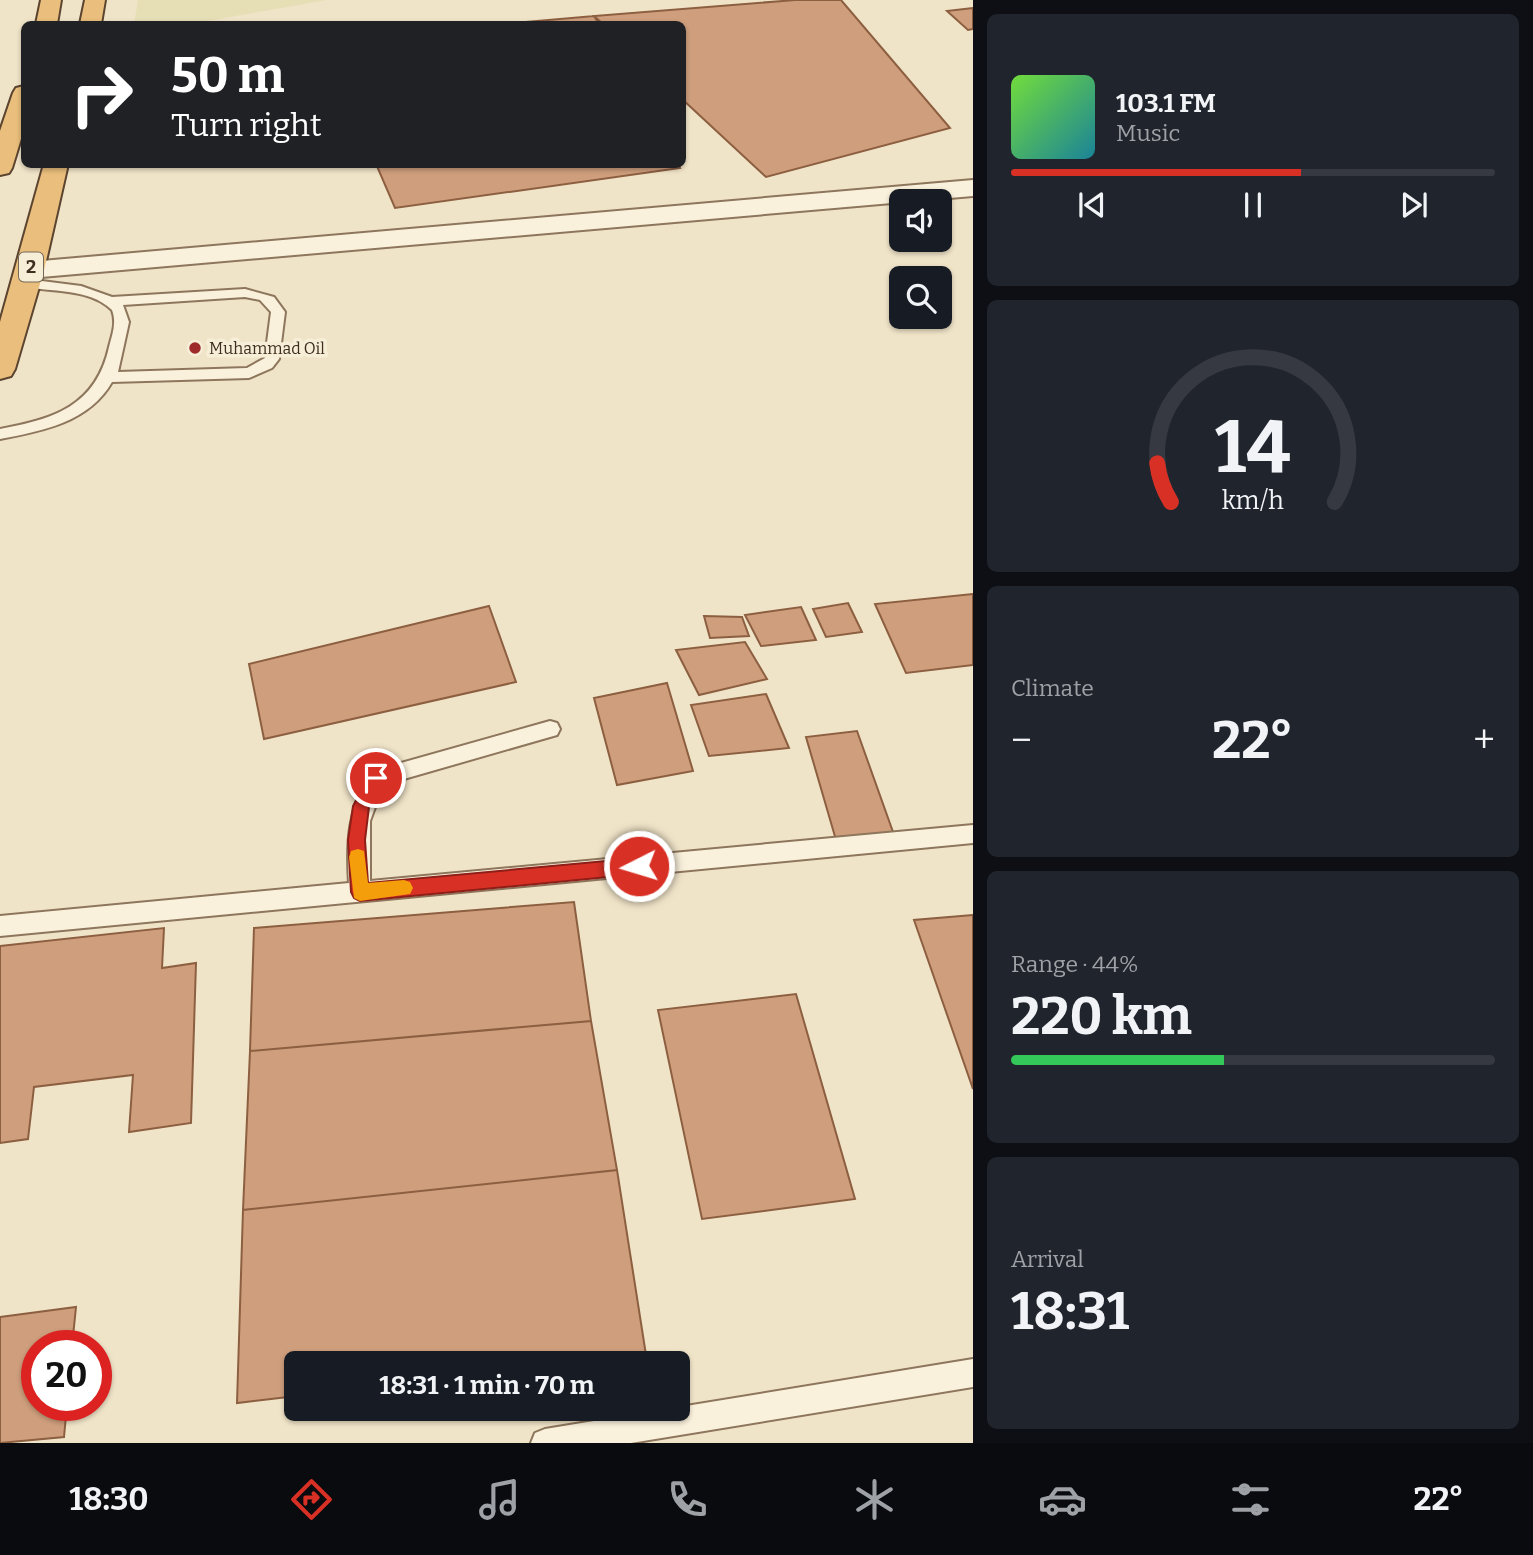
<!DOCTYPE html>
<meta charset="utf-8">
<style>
:root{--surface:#171b24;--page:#20242c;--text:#f1f3f6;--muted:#9ea1a6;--line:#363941;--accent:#d93025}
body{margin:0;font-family:Bitter,serif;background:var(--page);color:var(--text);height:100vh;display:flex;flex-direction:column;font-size:26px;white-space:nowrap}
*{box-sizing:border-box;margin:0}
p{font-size:23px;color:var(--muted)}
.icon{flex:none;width:38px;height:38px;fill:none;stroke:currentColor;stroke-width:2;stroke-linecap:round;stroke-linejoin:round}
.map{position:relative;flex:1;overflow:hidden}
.sheet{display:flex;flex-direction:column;gap:14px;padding:14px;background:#0d0f14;width:560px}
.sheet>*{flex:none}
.hud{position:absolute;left:21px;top:21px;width:665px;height:147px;border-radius:10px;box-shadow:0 2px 5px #0004;background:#202124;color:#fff;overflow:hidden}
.tools{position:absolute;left:889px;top:189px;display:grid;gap:14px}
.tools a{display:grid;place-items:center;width:63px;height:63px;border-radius:10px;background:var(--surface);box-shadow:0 2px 5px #0004;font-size:35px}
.speed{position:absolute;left:21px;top:1330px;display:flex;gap:14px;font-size:35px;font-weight:700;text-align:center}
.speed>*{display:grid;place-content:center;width:91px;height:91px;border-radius:50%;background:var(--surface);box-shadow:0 2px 5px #0004;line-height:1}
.speed .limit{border:10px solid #d22;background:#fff;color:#111}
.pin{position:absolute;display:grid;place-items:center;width:60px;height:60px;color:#fff;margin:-30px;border:4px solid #fff;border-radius:50%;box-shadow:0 2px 7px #0007}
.me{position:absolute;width:77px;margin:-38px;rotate:265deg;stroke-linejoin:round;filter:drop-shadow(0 0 5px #0008)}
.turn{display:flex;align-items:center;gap:24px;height:147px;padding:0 35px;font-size:32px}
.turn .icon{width:91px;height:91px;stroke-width:2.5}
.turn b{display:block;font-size:49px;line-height:60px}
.big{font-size:52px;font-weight:700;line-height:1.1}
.sheet .tile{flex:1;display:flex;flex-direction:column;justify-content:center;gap:10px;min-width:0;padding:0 24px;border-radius:10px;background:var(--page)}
.sheet .dial{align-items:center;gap:0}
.dial svg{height:182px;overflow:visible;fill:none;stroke:var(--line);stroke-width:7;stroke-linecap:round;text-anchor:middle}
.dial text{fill:var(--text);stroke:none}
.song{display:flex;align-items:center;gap:21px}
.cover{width:84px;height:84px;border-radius:10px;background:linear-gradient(135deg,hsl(100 70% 55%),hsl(190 70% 35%))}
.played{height:7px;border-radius:4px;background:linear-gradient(90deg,var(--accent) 60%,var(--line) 60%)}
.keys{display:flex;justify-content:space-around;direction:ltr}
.heat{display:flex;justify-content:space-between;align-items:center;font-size:38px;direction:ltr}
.charge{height:10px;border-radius:5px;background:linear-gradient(90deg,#34c759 44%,var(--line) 0)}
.trip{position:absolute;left:284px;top:1351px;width:406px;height:70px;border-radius:10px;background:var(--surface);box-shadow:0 2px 5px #0004;font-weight:700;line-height:70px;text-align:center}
.tab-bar{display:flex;height:112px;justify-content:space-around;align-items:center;background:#090b0e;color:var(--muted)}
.tab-bar .icon{width:49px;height:49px}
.tab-bar .active{color:var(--accent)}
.tab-bar b{font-size:32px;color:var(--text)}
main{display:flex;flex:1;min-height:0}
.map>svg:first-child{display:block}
.farmland{fill:#e6deb5}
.building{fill:#cf9f7d;stroke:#8d5f41;stroke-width:2}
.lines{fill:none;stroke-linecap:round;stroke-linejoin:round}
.service-casing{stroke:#8d765c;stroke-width:4}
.minor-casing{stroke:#8d765c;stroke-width:4}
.trunk-casing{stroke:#5b4430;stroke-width:4}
.service{fill:#faf1dc;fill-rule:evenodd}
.minor{fill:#faf1dc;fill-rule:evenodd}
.trunk{fill:#eabe7c;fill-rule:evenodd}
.route{fill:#d93025;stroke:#8d1f18;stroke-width:2}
.slow{fill:#f59e0b}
.poi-dot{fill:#9e2a2b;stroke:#f7eed8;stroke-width:2.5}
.labels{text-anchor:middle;stroke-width:7;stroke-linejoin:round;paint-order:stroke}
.far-poi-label{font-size:16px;fill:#3d2e20;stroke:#f7eed8;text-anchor:start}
.shield{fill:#f7eed8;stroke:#756857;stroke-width:2}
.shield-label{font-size:18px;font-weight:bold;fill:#3d2e20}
</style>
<main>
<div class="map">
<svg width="973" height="1443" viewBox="0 0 973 1443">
<rect width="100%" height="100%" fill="#f0e4c8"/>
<path class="farmland" d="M 138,0 L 327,0 L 190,24 L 134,24 Z"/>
<path class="building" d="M 795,0 L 841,0 L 950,128 L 766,177 L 682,99 L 682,24 L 603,24 L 594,16 Z
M 973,8 L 973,29 L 968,30 L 947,11 Z
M 594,16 L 599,24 L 503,24 Z
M 376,164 L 678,164 L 680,168 L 395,208 Z
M 973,594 L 973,665 L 906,673 L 875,604 Z
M 848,603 L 862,632 L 826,637 L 813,609 Z
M 489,606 L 516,682 L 264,739 L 249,664 Z
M 801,607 L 816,640 L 761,646 L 745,615 Z
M 704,616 L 742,617 L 749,636 L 710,638 Z
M 745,642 L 767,679 L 699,695 L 676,650 Z
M 667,683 L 693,771 L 617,785 L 594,698 Z
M 766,694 L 789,748 L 709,756 L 691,705 Z
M 857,731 L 893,832 L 836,840 L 806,737 Z
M 574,902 L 591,1021 L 250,1051 L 254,928 Z
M 973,915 L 973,1089 L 914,920 Z
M 164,928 L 162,968 L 196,963 L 191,1123 L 129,1132 L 133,1075 L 34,1087 L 28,1139 L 0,1143 L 0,946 Z
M 796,994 L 855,1199 L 702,1219 L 658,1010 Z
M 591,1021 L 617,1170 L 243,1210 L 250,1051 Z
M 617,1170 L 646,1355 L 578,1363 L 296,1363 L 296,1396 L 237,1403 L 243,1210 Z
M 76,1307 L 72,1346 L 37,1346 L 37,1405 L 67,1405 L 64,1437 L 0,1443 L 0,1317 Z"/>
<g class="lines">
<g class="service-casing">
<path id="service" d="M 26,279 L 81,286 L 112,297 L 245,289 L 274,297 L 285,312 L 279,359 L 272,368 L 249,378 L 112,382 C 89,422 43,431 0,439 L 0,429 C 54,419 96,406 109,347 C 112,335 117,323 112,310 C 88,287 51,293 21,286 L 19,283 ZM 245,297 L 260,300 L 271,312 L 265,358 L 247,368 L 118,372 L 129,322 L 123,305 Z
M 550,721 L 557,723 L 560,729 L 557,735 L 383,785 L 370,821 L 370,881 L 973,825 L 973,843 L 0,936 L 0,916 L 349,883 C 346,838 349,812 369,772 Z
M 973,1359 L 973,1387 L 631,1443 L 531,1443 L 535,1433 L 545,1429 Z"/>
</g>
<g class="minor-casing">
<path id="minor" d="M 973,180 L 973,196 L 30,278 L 20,276 L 16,270 L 20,264 L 30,262 Z"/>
</g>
<g class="trunk-casing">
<path id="trunk" d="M 41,0 L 61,0 L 57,24 L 36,24 Z
M 85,0 L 105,0 L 101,24 L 80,24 Z
M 24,86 L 24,129 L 12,168 L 9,173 L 0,175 L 0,131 L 13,93 L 16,88 Z
M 44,164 L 68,164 L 44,270 L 15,369 L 11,376 L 0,379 L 0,322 Z"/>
</g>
<use href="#service" class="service"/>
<use href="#minor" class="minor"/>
<use href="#trunk" class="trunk"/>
</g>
<path class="route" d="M 376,771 L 382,773 L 385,778 L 369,807 L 365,840 L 368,883 L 639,858 L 645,860 L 647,866 L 645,872 L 639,874 L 360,901 L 354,898 L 351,892 L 348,840 L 353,806 L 371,773 Z"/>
<path class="slow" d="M 358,849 L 364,851 L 368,883 L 404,880 L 410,882 L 413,888 L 410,894 L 360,901 L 354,898 L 349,857 L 351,851 Z"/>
<circle class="poi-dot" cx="195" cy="348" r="7"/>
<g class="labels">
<g class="far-poi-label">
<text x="209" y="354">Muhammad Oil</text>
</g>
<rect class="shield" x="19" y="252.5" width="24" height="29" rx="5"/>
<g class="shield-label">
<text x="31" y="273">2</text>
</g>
</g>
</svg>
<div class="tools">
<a><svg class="icon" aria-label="sound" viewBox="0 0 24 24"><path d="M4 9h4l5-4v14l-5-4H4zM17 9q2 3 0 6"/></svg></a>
<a><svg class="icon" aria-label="search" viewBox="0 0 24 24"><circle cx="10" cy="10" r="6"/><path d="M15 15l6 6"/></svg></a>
</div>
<div class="speed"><div class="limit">20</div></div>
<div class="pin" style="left:376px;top:778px;background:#d93025"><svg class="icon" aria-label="arrive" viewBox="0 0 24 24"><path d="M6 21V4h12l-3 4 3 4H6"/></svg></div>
<svg class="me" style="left:639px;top:866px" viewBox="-20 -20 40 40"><circle r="17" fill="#d93025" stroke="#fff" stroke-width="3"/><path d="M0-11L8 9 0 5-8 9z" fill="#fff"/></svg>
<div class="trip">18:31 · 1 min · 70 m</div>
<div class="hud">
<div class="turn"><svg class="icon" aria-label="right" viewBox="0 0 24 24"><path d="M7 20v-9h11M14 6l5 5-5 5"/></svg><div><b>50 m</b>Turn right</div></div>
</div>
</div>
<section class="sheet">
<div class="tile">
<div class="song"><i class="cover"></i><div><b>103.1 FM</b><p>Music</p></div></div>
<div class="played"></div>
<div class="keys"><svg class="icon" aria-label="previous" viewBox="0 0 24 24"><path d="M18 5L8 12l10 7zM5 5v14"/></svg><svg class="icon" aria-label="pause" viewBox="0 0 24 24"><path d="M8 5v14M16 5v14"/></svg><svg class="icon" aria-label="next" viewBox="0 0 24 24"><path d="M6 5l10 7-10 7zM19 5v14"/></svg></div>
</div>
<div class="tile dial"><svg viewBox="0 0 100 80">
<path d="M14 69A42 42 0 1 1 86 69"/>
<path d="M14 69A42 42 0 0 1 8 52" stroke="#d93025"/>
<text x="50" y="56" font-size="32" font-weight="700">14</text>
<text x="50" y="72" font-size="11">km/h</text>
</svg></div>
<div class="tile"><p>Climate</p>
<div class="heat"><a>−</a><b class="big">22°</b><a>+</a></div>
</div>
<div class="tile"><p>Range · 44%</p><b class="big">220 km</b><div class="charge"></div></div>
<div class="tile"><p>Arrival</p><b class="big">18:31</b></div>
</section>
</main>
<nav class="tab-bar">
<b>18:30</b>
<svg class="icon active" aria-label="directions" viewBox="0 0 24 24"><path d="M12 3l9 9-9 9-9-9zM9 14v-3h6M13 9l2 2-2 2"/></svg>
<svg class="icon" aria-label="music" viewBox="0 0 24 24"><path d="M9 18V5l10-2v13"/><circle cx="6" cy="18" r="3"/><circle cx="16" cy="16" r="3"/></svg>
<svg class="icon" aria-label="phone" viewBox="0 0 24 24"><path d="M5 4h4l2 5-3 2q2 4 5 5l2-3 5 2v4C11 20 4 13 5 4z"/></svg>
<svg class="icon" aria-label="climate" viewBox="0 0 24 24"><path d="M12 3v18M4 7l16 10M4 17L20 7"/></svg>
<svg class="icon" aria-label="car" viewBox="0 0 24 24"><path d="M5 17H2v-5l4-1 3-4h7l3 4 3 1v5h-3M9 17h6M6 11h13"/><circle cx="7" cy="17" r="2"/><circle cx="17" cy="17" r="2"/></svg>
<svg class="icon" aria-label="filters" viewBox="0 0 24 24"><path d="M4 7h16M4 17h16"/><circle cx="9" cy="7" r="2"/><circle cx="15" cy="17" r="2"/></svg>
<b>22°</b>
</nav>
